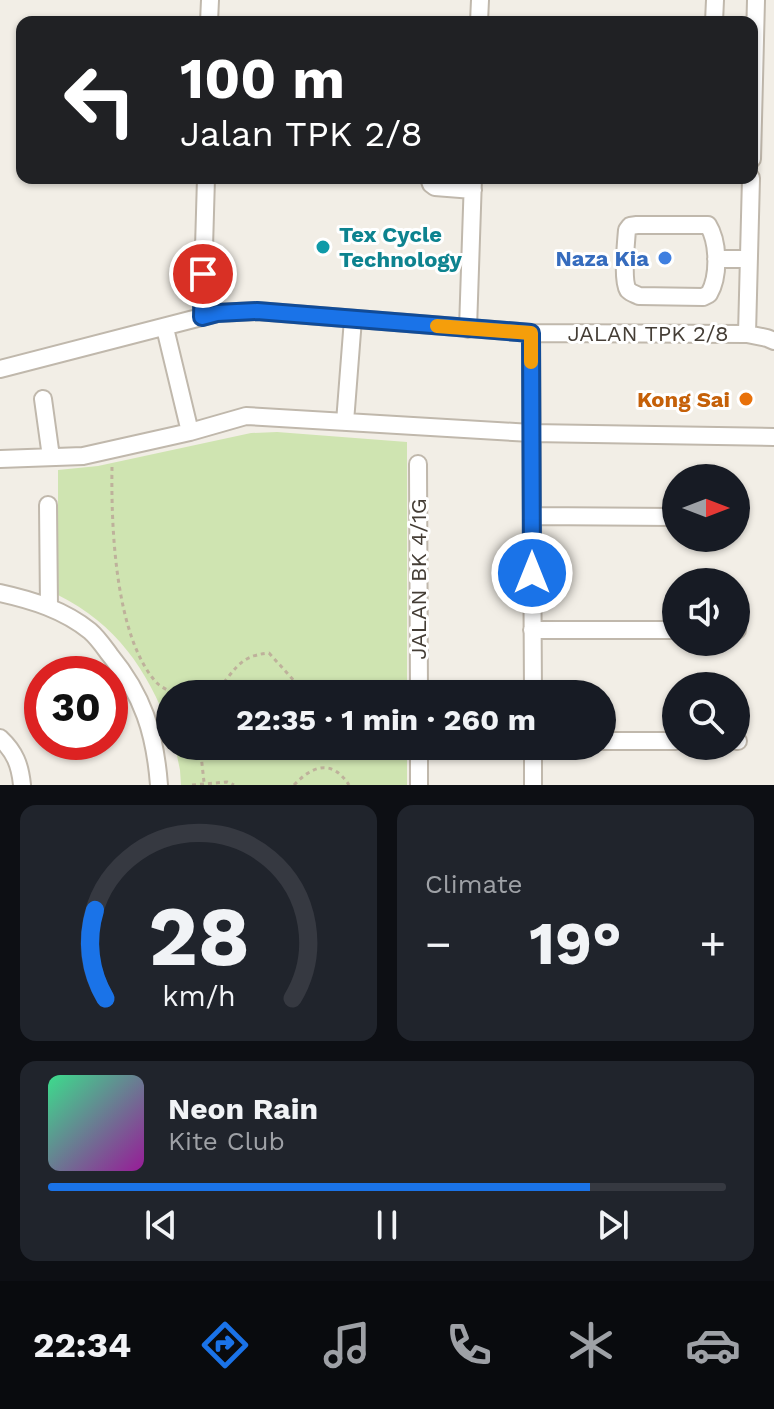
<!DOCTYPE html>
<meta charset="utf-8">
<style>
:root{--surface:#171b24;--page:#20242c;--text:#f1f3f6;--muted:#9ea1a6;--line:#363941;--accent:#1a73e8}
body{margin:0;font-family:"Work Sans",sans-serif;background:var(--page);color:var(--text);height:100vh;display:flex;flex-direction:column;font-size:30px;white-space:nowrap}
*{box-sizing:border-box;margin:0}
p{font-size:26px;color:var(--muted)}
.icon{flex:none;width:44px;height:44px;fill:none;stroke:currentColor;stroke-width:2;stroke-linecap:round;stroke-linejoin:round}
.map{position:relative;height:785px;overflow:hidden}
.details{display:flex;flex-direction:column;gap:20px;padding:20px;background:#0d0f14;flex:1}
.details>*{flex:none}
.guide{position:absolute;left:16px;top:16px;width:742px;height:168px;border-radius:16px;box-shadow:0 2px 6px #0004;background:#202124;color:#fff;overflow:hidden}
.needle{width:52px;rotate:90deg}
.fabs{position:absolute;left:662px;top:464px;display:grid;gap:16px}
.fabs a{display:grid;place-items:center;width:88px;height:88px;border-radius:50%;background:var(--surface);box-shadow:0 2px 6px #0004;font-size:40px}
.speed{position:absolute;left:24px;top:656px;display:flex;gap:16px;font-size:40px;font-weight:700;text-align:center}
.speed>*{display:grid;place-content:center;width:104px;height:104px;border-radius:50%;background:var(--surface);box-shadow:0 2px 6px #0004;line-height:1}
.speed .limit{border:12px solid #d22;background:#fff;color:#111}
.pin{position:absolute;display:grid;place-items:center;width:68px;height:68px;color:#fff;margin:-34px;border:4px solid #fff;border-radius:50%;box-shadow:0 2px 8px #0007}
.me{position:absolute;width:88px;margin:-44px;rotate:0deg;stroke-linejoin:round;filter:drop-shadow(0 0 6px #0008)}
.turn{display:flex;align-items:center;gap:28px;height:168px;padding:0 32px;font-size:36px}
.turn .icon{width:104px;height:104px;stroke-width:2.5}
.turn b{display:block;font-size:56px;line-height:68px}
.big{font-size:60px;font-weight:700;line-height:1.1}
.details .tile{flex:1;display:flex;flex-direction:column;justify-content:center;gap:12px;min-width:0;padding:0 28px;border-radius:16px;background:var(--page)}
.details .dial{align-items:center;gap:0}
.dial svg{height:208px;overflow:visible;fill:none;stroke:var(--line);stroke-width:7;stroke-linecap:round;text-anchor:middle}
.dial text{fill:var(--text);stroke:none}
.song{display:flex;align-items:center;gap:24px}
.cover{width:96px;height:96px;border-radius:12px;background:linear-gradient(135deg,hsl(150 70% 55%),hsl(300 70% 35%))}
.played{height:8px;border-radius:4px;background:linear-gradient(90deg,var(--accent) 80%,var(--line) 80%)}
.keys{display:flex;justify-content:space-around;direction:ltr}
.heat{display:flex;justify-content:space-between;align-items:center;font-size:44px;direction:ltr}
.details .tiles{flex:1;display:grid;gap:20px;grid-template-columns:1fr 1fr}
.tile:last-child{grid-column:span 2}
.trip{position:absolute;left:156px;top:680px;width:460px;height:80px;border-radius:40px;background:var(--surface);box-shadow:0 2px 6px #0004;font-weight:700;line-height:80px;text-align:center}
.tab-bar{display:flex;height:128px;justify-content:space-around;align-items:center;background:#090b0e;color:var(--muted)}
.tab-bar .icon{width:56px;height:56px}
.tab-bar .current{color:var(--accent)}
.tab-bar b{font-size:36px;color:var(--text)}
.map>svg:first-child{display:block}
.green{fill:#cfe4b1}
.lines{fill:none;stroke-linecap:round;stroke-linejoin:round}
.minor-casing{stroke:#c0b8ac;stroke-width:20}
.path{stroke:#beb19b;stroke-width:3;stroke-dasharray:4 4;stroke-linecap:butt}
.minor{stroke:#fff;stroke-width:16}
.route-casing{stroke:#114b97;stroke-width:20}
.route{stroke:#1a73e8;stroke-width:14}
.slow{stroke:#f59e0b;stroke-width:14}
.culture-dot{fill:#0f9aa8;stroke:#fff;stroke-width:3}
.shop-dot{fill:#3f7fe0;stroke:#fff;stroke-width:3}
.food-dot{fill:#e8710a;stroke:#fff;stroke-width:3}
.labels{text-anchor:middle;stroke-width:6;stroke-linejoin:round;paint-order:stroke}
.culture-label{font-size:22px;font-weight:bold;fill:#0d838f;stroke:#fff;text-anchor:start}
.shop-label{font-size:22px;font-weight:bold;fill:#366cbe;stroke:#fff;text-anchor:end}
.street-label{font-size:22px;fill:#453e36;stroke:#fff}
.food-label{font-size:22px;font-weight:bold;fill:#c56008;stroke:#fff;text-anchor:end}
</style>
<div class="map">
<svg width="774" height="785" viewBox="0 0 774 785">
<rect width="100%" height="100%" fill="#f2eee6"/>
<path class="green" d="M 277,432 L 407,442 L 407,694 L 170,694 L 170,729 C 146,668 117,625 58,595 L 58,470 L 98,466 L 251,433 Z
M 175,746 L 407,746 L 407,785 L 181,785 L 180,770 Z"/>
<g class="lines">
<g class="minor-casing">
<path id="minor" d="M 209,22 L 210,0
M 479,22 L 480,0
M 714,22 L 715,0
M 752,159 L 756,0
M 429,178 L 431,184 L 435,187 L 473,190
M 637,225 L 708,225 C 719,243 719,277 709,294 L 703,297 L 639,296 C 635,294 631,293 628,290 C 622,280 626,243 627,230 L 630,226 Z
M 716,259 L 749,259
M 202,317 L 206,178
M 165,328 L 190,432
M 468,329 L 473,178
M 531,333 L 533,694
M 747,334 L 751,178
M 0,369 L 217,313 L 257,311 L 531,333 L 747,334 L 767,338 L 774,341
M 43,399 L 51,457
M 345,422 L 353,319
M 0,459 L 83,456 L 190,432 L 246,416 L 531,433 L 774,437
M 418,464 L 419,694
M 48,505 L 49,607
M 532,516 L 676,517
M 0,593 C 32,600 64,610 90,631 C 98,638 104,647 110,655 C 143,695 155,733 159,785
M 532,630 L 676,630
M 736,630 L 737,630
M 0,738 C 15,752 20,765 22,785
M 602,741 L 676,741
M 736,741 L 738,741
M 419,746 L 419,785
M 533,746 L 533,785"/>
</g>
<path class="path" d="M 112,467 C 111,526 115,638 157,683 C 162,688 171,692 179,694
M 213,694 C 235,674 235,656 269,653 L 306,694
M 200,746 L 204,782
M 192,785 L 227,782 L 234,785
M 294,785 C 313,765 332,759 349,785"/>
<use href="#minor" class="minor"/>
</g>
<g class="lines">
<g class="route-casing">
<path id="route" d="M 203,274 L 202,317 L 217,313 L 257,311 L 531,333 L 532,573"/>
</g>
<use href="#route" class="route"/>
<path class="slow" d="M 437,326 L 531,333 L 531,362"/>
</g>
<circle class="culture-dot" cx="323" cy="247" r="8"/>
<circle class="shop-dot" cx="665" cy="258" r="8"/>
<circle class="food-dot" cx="746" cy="399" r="8"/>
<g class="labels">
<g class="culture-label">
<text x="339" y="242">Tex Cycle<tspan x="339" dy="25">Technology</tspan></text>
</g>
<g class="shop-label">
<text x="649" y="266">Naza Kia</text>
</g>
<g class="street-label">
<text x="648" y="341">JALAN TPK 2/8</text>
<text transform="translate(418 579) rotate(-90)" y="8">JALAN BK 4/1G</text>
</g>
<g class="food-label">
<text x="730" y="407">Kong Sai</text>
</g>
</g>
</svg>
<div class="fabs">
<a><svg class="needle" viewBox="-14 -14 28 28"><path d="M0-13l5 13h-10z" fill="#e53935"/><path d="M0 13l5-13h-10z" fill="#9ea1a6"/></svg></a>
<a><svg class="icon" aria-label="sound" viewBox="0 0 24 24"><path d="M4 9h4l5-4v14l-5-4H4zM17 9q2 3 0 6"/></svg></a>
<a><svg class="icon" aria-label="search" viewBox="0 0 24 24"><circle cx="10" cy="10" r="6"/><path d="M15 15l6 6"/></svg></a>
</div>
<div class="speed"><div class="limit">30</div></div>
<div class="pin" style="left:203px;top:274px;background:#d93025"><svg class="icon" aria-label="arrive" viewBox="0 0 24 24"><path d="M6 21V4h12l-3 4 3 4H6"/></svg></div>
<svg class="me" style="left:532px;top:573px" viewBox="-20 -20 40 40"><circle r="17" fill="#1a73e8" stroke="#fff" stroke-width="3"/><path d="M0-11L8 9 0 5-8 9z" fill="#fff"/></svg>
<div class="trip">22:35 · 1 min · 260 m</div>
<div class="guide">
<div class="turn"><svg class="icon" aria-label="left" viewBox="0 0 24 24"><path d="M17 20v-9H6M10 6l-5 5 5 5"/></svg><div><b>100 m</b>Jalan TPK 2/8</div></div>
</div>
</div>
<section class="details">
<div class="tiles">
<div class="tile dial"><svg viewBox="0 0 100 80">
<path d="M14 69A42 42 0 1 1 86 69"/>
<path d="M14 69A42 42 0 0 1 10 35" stroke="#1a73e8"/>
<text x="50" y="56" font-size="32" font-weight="700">28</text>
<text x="50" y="72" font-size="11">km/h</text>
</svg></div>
<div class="tile"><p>Climate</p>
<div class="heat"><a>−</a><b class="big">19°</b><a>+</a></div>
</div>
<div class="tile">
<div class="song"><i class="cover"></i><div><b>Neon Rain</b><p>Kite Club</p></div></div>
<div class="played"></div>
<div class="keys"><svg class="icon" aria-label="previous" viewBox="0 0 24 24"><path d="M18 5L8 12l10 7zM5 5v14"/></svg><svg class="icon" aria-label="pause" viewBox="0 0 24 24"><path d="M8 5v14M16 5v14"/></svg><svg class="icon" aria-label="next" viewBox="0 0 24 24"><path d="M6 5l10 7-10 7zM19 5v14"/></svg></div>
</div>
</div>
</section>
<nav class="tab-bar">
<b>22:34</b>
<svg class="icon current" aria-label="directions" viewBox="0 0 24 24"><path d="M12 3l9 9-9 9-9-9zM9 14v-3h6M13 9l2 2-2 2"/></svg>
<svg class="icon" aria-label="music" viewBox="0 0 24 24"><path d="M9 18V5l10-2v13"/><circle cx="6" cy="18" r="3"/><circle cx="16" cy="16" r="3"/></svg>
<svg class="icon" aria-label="phone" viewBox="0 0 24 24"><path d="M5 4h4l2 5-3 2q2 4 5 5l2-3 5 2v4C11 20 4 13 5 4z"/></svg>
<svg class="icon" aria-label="climate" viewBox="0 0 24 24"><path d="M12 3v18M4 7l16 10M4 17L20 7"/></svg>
<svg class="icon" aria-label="car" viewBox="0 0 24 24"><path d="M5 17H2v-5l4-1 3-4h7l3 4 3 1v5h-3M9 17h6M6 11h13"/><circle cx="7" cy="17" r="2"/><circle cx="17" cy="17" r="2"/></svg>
</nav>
